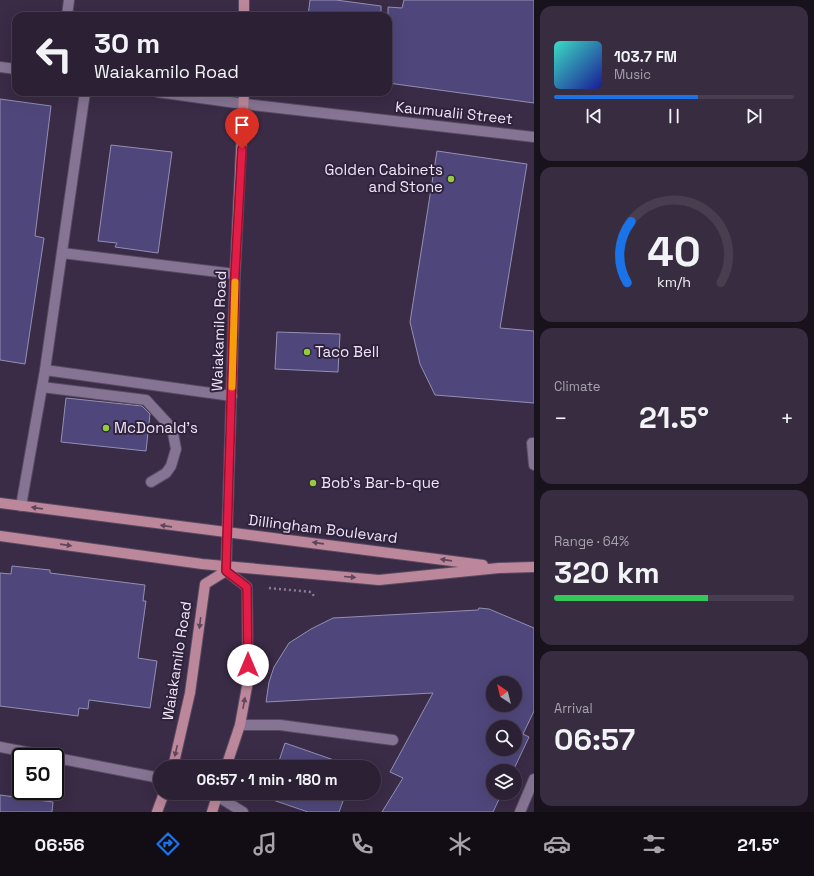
<!DOCTYPE html>
<meta charset="utf-8">
<style>
:root{--surface:#2c2034;--page:#382d40;--text:#f1f3f6;--muted:#a6a3ac;--line:#483e4f;--accent:#1a73e8}
body{margin:0;font-family:"Space Grotesk",sans-serif;background:var(--page);color:var(--text);height:100vh;display:flex;flex-direction:column;font-size:15px;white-space:nowrap}
*{box-sizing:border-box;margin:0}
p{font-size:13px;color:var(--muted)}
.icon{flex:none;width:22px;height:22px;fill:none;stroke:currentColor;stroke-width:2;stroke-linecap:round;stroke-linejoin:round}
.map{position:relative;flex:1;overflow:hidden}
.sheet{display:flex;flex-direction:column;gap:6px;padding:6px;background:#18121d;width:280px}
.sheet>*{flex:none}
.banner{position:absolute;left:12px;top:12px;width:380px;height:84px;border-radius:12px;box-shadow:0 4px 16px #0002,0 0 0 1px var(--line);background:#2c2034;color:var(--text);overflow:hidden}
.needle{width:26px;rotate:325deg}
.buttons{position:absolute;left:486px;top:676px;display:grid;gap:8px}
.buttons a{display:grid;place-items:center;width:36px;height:36px;border-radius:50%;background:var(--surface);box-shadow:0 4px 16px #0002,0 0 0 1px var(--line);font-size:20px}
.speed{position:absolute;left:12px;top:748px;display:flex;gap:8px;font-size:20px;font-weight:700;text-align:center}
.speed>*{display:grid;place-content:center;width:52px;height:52px;border-radius:50%;background:var(--surface);box-shadow:0 4px 16px #0002,0 0 0 1px var(--line);line-height:1}
.speed .limit{border:2px solid #111;border-radius:6px;background:#fff;color:#111}
.pin{position:absolute;display:grid;place-items:center;width:34px;height:34px;color:#fff;margin:-41px -17px;border-radius:50% 50% 50% 0;rotate:-45deg;box-shadow:0 0 4px #0007}
.pin .icon{rotate:45deg}
.me{position:absolute;width:44px;margin:-22px;rotate:0deg;stroke-linejoin:round;filter:drop-shadow(0 0 3px #0008)}
.turn{display:flex;align-items:center;gap:14px;height:84px;padding:0 16px;font-size:18px}
.turn .icon{width:52px;height:52px;stroke-width:2.5}
.turn b{display:block;font-size:28px;line-height:34px}
.big{font-size:30px;font-weight:700;line-height:1.1}
.sheet .tile{flex:1;display:flex;flex-direction:column;justify-content:center;gap:6px;min-width:0;padding:0 14px;border-radius:12px;background:var(--page)}
.sheet .dial{align-items:center;gap:0}
.dial svg{height:104px;overflow:visible;fill:none;stroke:var(--line);stroke-width:7;stroke-linecap:round;text-anchor:middle}
.dial text{fill:var(--text);stroke:none}
.song{display:flex;align-items:center;gap:12px}
.cover{width:48px;height:48px;border-radius:6px;background:linear-gradient(135deg,hsl(170 70% 55%),hsl(240 70% 35%))}
.played{height:4px;border-radius:2px;background:linear-gradient(90deg,var(--accent) 60%,var(--line) 60%)}
.keys{display:flex;justify-content:space-around;direction:ltr}
.heat{display:flex;justify-content:space-between;align-items:center;font-size:22px;direction:ltr}
.charge{height:6px;border-radius:3px;background:linear-gradient(90deg,#34c759 64%,var(--line) 0)}
.trip{position:absolute;left:153px;top:760px;width:228px;height:40px;border-radius:20px;background:var(--surface);box-shadow:0 4px 16px #0002,0 0 0 1px var(--line);font-weight:700;line-height:40px;text-align:center}
.dock{display:flex;height:64px;justify-content:space-around;align-items:center;background:#120d15;color:var(--muted)}
.dock .icon{width:28px;height:28px}
.dock .active{color:var(--accent)}
.dock b{font-size:18px;color:var(--text)}
main{display:flex;flex:1;min-height:0}
.map>svg:first-child{display:block}
.building{fill:#4f477b;stroke:#9390b3;fill-rule:evenodd}
.lines{fill:none;stroke-linecap:round;stroke-linejoin:round}
.minor-casing{stroke:#574a61;stroke-width:12}
.major-casing{stroke:#574a61;stroke-width:12}
.path{stroke:#8b7f96;stroke-width:2.5;stroke-dasharray:2 3;stroke-linecap:butt}
.minor{stroke:#857493;stroke-width:10}
.major{stroke:#bc879a;stroke-width:10}
.oneway{fill:#61455d}
.route-casing{stroke:#92132f;stroke-width:10}
.route{stroke:#e11d48;stroke-width:7}
.slow{stroke:#f59e0b;stroke-width:7}
.poi-dot{fill:#92cd3e;stroke:#30223c;stroke-width:1.5}
.labels{text-anchor:middle;stroke-width:4;stroke-linejoin:round;paint-order:stroke}
.street-label{font-size:15px;fill:#eee5f7;stroke:#30223c}
.poi-label{font-size:15px;fill:#eee5f7;stroke:#30223c;text-anchor:start}
</style>
<main>
<div class="map">
<svg width="534" height="812" viewBox="0 0 534 812">
<rect width="100%" height="100%" fill="#3a2b46"/>
<path class="building" d="M 310,0 L 336,0 L 381,6 L 381,16 L 308,16 Z
M 404,0 L 534,0 L 534,103 L 388,83 L 388,7 L 402,8 Z
M 0,99 L 51,106 L 35,236 L 44,238 L 25,364 L 0,360 Z
M 111,145 L 172,152 L 158,253 L 115,247 L 117,243 L 98,241 Z
M 437,151 L 527,164 L 500,328 L 534,331 L 534,403 L 435,395 L 420,364 L 410,322 Z
M 277,332 L 340,334 L 338,372 L 275,369 Z
M 66,398 L 142,406 L 150,414 L 146,451 L 61,442 Z
M 12,566 L 50,570 L 50,573 L 145,585 L 143,601 L 146,601 L 138,658 L 157,661 L 150,708 L 89,700 L 88,709 L 79,708 L 78,716 L 0,706 L 0,573 L 11,574 Z
M 479,608 L 489,609 L 534,628 L 534,711 L 523,734 L 529,737 L 513,771 L 493,771 L 493,793 L 502,793 L 493,812 L 382,812 L 403,778 L 390,772 L 433,693 L 266,702 L 269,682 L 274,667 L 289,643 L 311,629 L 333,618 L 478,610 ZM 493,683 L 515,683 L 515,705 L 493,705 ZM 493,727 L 515,727 L 515,749 L 493,749 Z
M 285,743 L 354,767 L 277,767 Z
M 268,793 L 346,793 L 339,812 L 308,812 L 267,798 Z
M 0,795 L 53,802 L 52,812 L 0,812 Z"/>
<g class="lines">
<g class="minor-casing">
<path id="minor" d="M 67,16 L 69,0
M 0,67 L 16,69
M 157,92 L 244,104 L 534,137
M 62,253 L 235,274
M 45,370 L 232,396
M 42,387 L 146,400 L 169,425 L 173,433 L 176,449 L 171,466 L 166,473 L 151,482
M 534,443 L 532,443 L 534,465
M 21,506 L 45,370 L 85,92
M 240,725 L 280,725 L 393,740
M 0,747 L 160,778
M 209,793 L 217,796 L 243,812
M 520,812 L 534,779"/>
</g>
<g class="major-casing">
<path id="major" d="M 244,16 L 244,0
M 0,503 C 161,524 322,544 483,565
M 0,536 L 202,564 L 379,580 L 499,568 L 534,567
M 226,571 L 235,274 L 244,92
M 226,571 L 247,587 L 248,681 L 240,725 L 226,767
M 173,767 L 190,693 L 205,584 L 226,571
M 157,812 L 164,793
M 212,812 L 218,793"/>
</g>
<path class="path" d="M 269,588 L 311,592 L 314,596"/>
<use href="#minor" class="minor"/>
<use href="#major" class="major"/>
</g>
<defs><path id="oneway-solid" d="M-6-.8H1V-3.2L6.5 0L1 3.2V.8H-6Z"/></defs>
<g class="oneway">
<use href="#oneway-solid" transform="translate(37 508) rotate(-172)"/>
<use href="#oneway-solid" transform="translate(166 526) rotate(-172)"/>
<use href="#oneway-solid" transform="translate(318 543) rotate(-172)"/>
<use href="#oneway-solid" transform="translate(66 545) rotate(8)"/>
<use href="#oneway-solid" transform="translate(446 560) rotate(-172)"/>
<use href="#oneway-solid" transform="translate(350 577) rotate(5)"/>
<use href="#oneway-solid" transform="translate(200 623) rotate(97)"/>
<use href="#oneway-solid" transform="translate(244 703) rotate(-80)"/>
<use href="#oneway-solid" transform="translate(176 751) rotate(103)"/>
</g>
<g class="lines">
<g class="route-casing">
<path id="route" d="M 242,149 L 235,274 L 226,571 L 247,587 L 248,665"/>
</g>
<use href="#route" class="route"/>
<path class="slow" d="M 232,387 L 235,282"/>
</g>
<g class="poi-dot">
<circle cx="451" cy="179" r="4"/>
<circle cx="307" cy="352" r="4"/>
<circle cx="106" cy="428" r="4"/>
<circle cx="313" cy="483" r="4"/>
</g>
<g class="labels">
<g class="street-label">
<text transform="translate(454 113) rotate(6)" y="5">Kaumualii Street</text>
<text transform="translate(219 331) rotate(-88)" y="5">Waiakamilo Road</text>
<text transform="translate(323 529) rotate(7)" y="5">Dillingham Boulevard</text>
<text transform="translate(177 661) rotate(-81)" y="5">Waiakamilo Road</text>
</g>
<g class="poi-label">
<text x="443" y="175" text-anchor="end">Golden Cabinets<tspan x="443" dy="17">and Stone</tspan></text>
<text x="315" y="357">Taco Bell</text>
<text x="114" y="433">McDonald's</text>
<text x="321" y="488">Bob's Bar-b-que</text>
</g>
</g>
</svg>
<div class="buttons">
<a><svg class="needle" viewBox="-14 -14 28 28"><path d="M0-13l5 13h-10z" fill="#e53935"/><path d="M0 13l5-13h-10z" fill="#a6a3ac"/></svg></a>
<a><svg class="icon" aria-label="search" viewBox="0 0 24 24"><circle cx="10" cy="10" r="6"/><path d="M15 15l6 6"/></svg></a>
<a><svg class="icon" aria-label="layers" viewBox="0 0 24 24"><path d="M12 4l9 5-9 5-9-5zM3 14l9 5 9-5"/></svg></a>
</div>
<div class="speed"><div class="limit">50</div></div>
<div class="pin" style="left:242px;top:149px;background:#d93025"><svg class="icon" aria-label="arrive" viewBox="0 0 24 24"><path d="M6 21V4h12l-3 4 3 4H6"/></svg></div>
<svg class="me" style="left:248px;top:665px" viewBox="-20 -20 40 40"><circle r="19" fill="#fff"/><path d="M0-13L10 11 0 6-10 11z" fill="#e11d48"/></svg>
<div class="trip">06:57 · 1 min · 180 m</div>
<div class="banner">
<div class="turn"><svg class="icon" aria-label="left" viewBox="0 0 24 24"><path d="M17 20v-9H6M10 6l-5 5 5 5"/></svg><div><b>30 m</b>Waiakamilo Road</div></div>
</div>
</div>
<section class="sheet">
<div class="tile">
<div class="song"><i class="cover"></i><div><b>103.7 FM</b><p>Music</p></div></div>
<div class="played"></div>
<div class="keys"><svg class="icon" aria-label="previous" viewBox="0 0 24 24"><path d="M18 5L8 12l10 7zM5 5v14"/></svg><svg class="icon" aria-label="pause" viewBox="0 0 24 24"><path d="M8 5v14M16 5v14"/></svg><svg class="icon" aria-label="next" viewBox="0 0 24 24"><path d="M6 5l10 7-10 7zM19 5v14"/></svg></div>
</div>
<div class="tile dial"><svg viewBox="0 0 100 80">
<path d="M14 69A42 42 0 1 1 86 69"/>
<path d="M14 69A42 42 0 0 1 17 22" stroke="#1a73e8"/>
<text x="50" y="56" font-size="32" font-weight="700">40</text>
<text x="50" y="72" font-size="11">km/h</text>
</svg></div>
<div class="tile"><p>Climate</p>
<div class="heat"><a>−</a><b class="big">21.5°</b><a>+</a></div>
</div>
<div class="tile"><p>Range · 64%</p><b class="big">320 km</b><div class="charge"></div></div>
<div class="tile"><p>Arrival</p><b class="big">06:57</b></div>
</section>
</main>
<nav class="dock">
<b>06:56</b>
<svg class="icon active" aria-label="directions" viewBox="0 0 24 24"><path d="M12 3l9 9-9 9-9-9zM9 14v-3h6M13 9l2 2-2 2"/></svg>
<svg class="icon" aria-label="music" viewBox="0 0 24 24"><path d="M9 18V5l10-2v13"/><circle cx="6" cy="18" r="3"/><circle cx="16" cy="16" r="3"/></svg>
<svg class="icon" aria-label="phone" viewBox="0 0 24 24"><path d="M5 4h4l2 5-3 2q2 4 5 5l2-3 5 2v4C11 20 4 13 5 4z"/></svg>
<svg class="icon" aria-label="climate" viewBox="0 0 24 24"><path d="M12 3v18M4 7l16 10M4 17L20 7"/></svg>
<svg class="icon" aria-label="car" viewBox="0 0 24 24"><path d="M5 17H2v-5l4-1 3-4h7l3 4 3 1v5h-3M9 17h6M6 11h13"/><circle cx="7" cy="17" r="2"/><circle cx="17" cy="17" r="2"/></svg>
<svg class="icon" aria-label="filters" viewBox="0 0 24 24"><path d="M4 7h16M4 17h16"/><circle cx="9" cy="7" r="2"/><circle cx="15" cy="17" r="2"/></svg>
<b>21.5°</b>
</nav>
